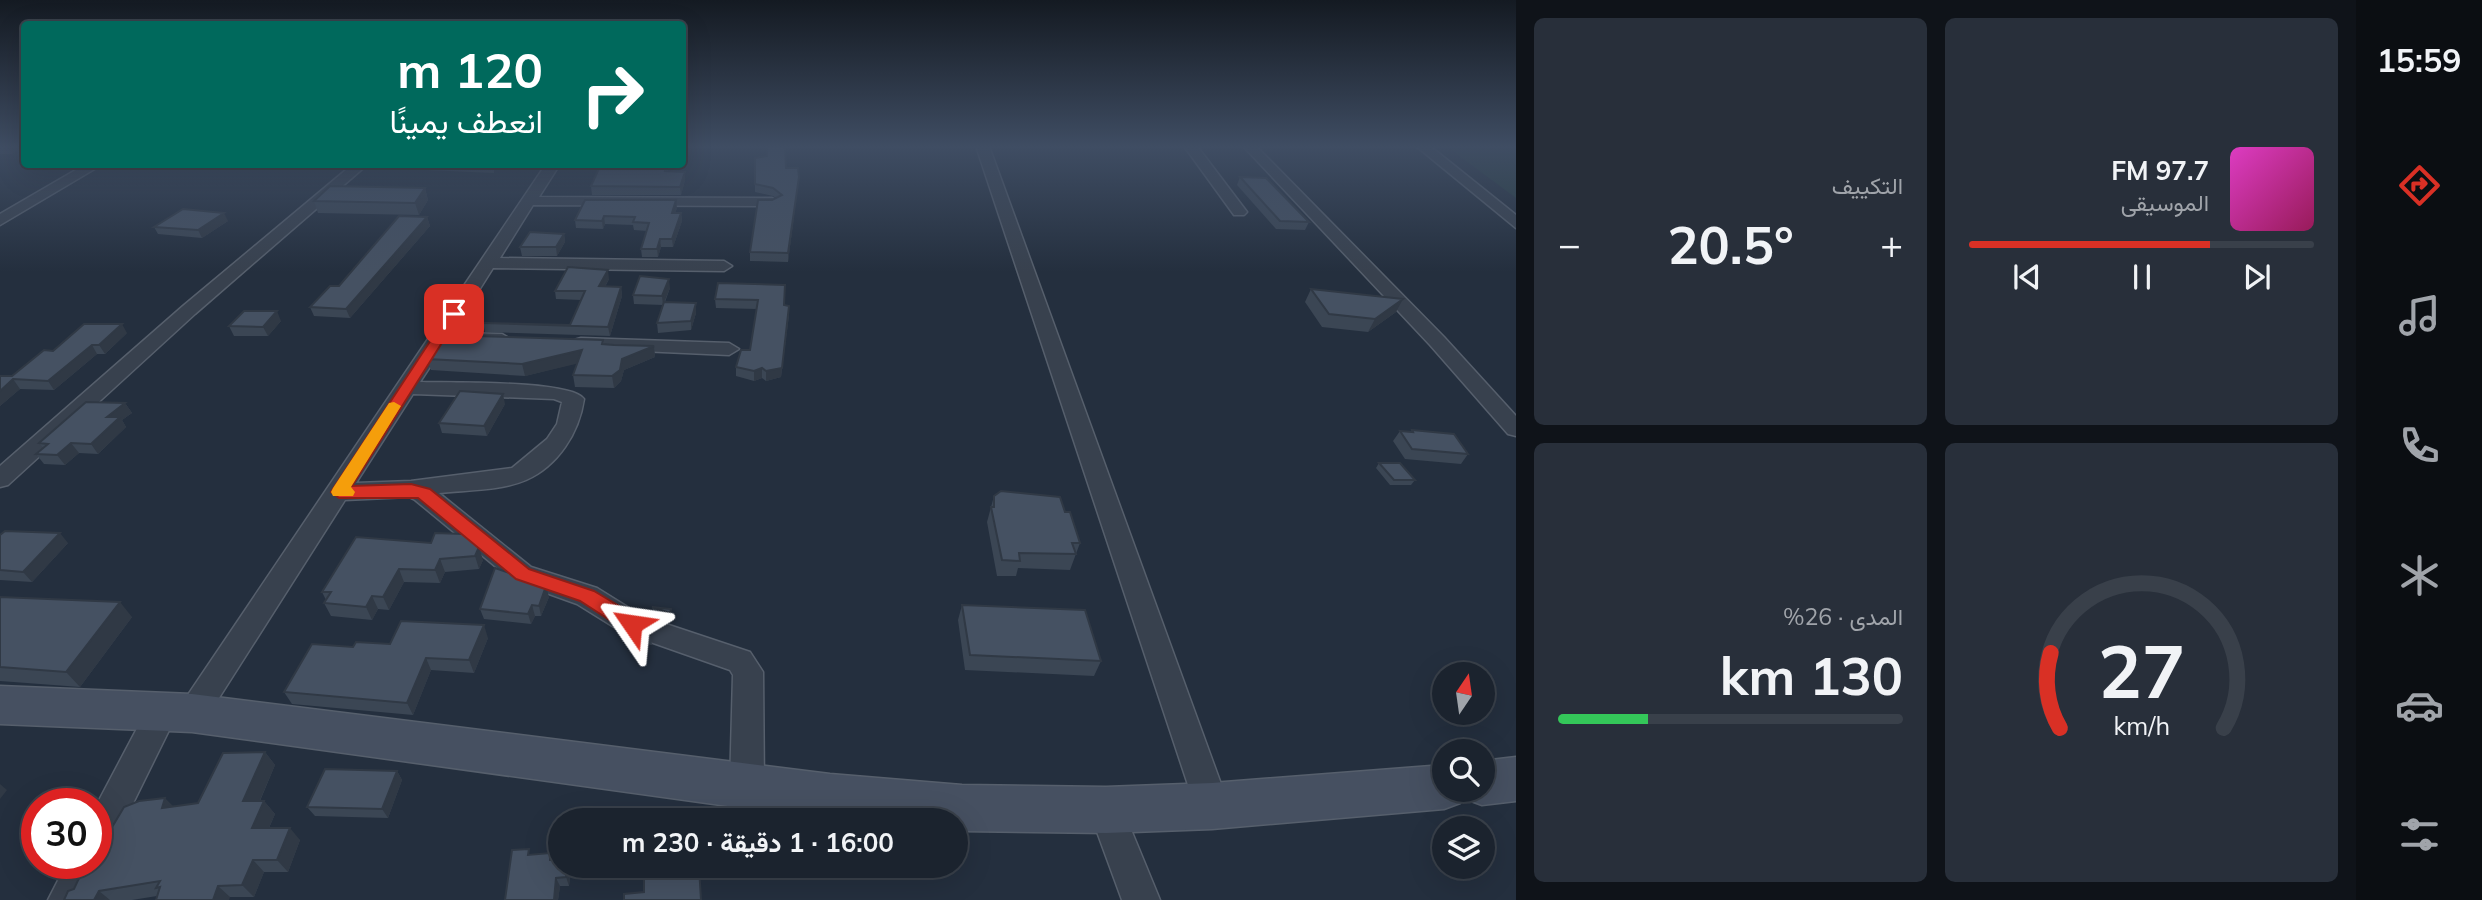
<!DOCTYPE html>
<html lang="ar">
<meta charset="utf-8">
<style>
:root{--surface:#1b232e;--page:#282f3a;--text:#f1f3f6;--muted:#a0a4aa;--line:#39404a;--accent:#d93025}
body{margin:0;font-family:Mulish,Vazirmatn,sans-serif;background:var(--page);color:var(--text);direction:rtl;height:100vh;display:flex;flex-direction:column;font-size:26px;white-space:nowrap}
*{box-sizing:border-box;margin:0}
p{font-size:23px;color:var(--muted)}
.icon{flex:none;width:38px;height:38px;fill:none;stroke:currentColor;stroke-width:2;stroke-linecap:round;stroke-linejoin:round}
.map{position:relative;flex:1;overflow:hidden;direction:ltr}
.side{display:flex;flex-direction:column;gap:18px;padding:18px;background:#0f1319;width:840px}
.side>*{flex:none}
.top-card{position:absolute;left:21px;top:21px;width:665px;height:147px;border-radius:7px;box-shadow:0 7px 28px #0002,0 0 0 2px var(--line);direction:rtl;background:#00695c;color:#fff;overflow:hidden}
.needle{width:46px;rotate:13deg}
.buttons{position:absolute;left:1432px;top:662px;display:grid;gap:14px}
.buttons a{display:grid;place-items:center;width:63px;height:63px;border-radius:50%;background:var(--surface);box-shadow:0 7px 28px #0002,0 0 0 2px var(--line);font-size:35px}
.speed{position:absolute;left:21px;top:788px;display:flex;gap:14px;font-size:35px;font-weight:700;text-align:center}
.speed>*{display:grid;place-content:center;width:91px;height:91px;border-radius:50%;background:var(--surface);box-shadow:0 7px 28px #0002,0 0 0 2px var(--line);line-height:1}
.speed .limit{border:10px solid #d22;background:#fff;color:#111}
.pin{position:absolute;display:grid;place-items:center;width:60px;height:60px;color:#fff;margin:-30px;border-radius:14px;box-shadow:0 4px 10px #0006}
.me{position:absolute;width:77px;margin:-38px;rotate:302deg;stroke-linejoin:round;filter:drop-shadow(0 0 5px #0008)}
.turn{display:flex;align-items:center;gap:24px;height:147px;padding:0 28px;font-size:32px}
.turn .icon{width:91px;height:91px;stroke-width:2.5}
.turn b{display:block;font-size:49px;line-height:60px}
.big{font-size:52px;font-weight:700;line-height:1.1}
.side .widget{flex:1;display:flex;flex-direction:column;justify-content:center;gap:10px;min-width:0;padding:0 24px;border-radius:10px;background:var(--page)}
.side .dial{align-items:center;gap:0}
.dial svg{height:182px;overflow:visible;fill:none;stroke:var(--line);stroke-width:7;stroke-linecap:round;text-anchor:middle}
.dial text{fill:var(--text);stroke:none}
.song{display:flex;align-items:center;gap:21px}
.cover{width:84px;height:84px;border-radius:10px;background:linear-gradient(135deg,hsl(310 70% 55%),hsl(330 70% 35%))}
.played{height:7px;border-radius:4px;background:linear-gradient(90deg,var(--accent) 70%,var(--line) 70%)}
.keys{display:flex;justify-content:space-around;direction:ltr}
.heat{display:flex;justify-content:space-between;align-items:center;font-size:38px;direction:ltr}
.charge{height:10px;border-radius:5px;background:linear-gradient(90deg,#34c759 26%,var(--line) 0)}
.side .tiles{flex:1;display:grid;gap:18px;grid-template-columns:repeat(2,1fr)}
.trip{position:absolute;left:548px;top:808px;width:420px;height:70px;border-radius:35px;background:var(--surface);box-shadow:0 7px 28px #0002,0 0 0 2px var(--line);font-weight:700;line-height:70px;text-align:center;direction:rtl}
main{display:flex;flex:1;min-height:0}
.dock{display:flex;flex-direction:column;width:126px;justify-content:space-around;align-items:center;background:#0b0e12;color:var(--muted)}
.dock .icon{width:49px;height:49px}
.dock .on{color:var(--accent)}
.dock b{font-size:32px;color:var(--text)}
.map>svg:first-child{display:block}
.green{fill:#263c3f}
.lines{fill:none;stroke-linecap:round;stroke-linejoin:round}
.street-casing{stroke:#565f6c;stroke-width:3}
.secondary-casing{stroke:#565f6c;stroke-width:3}
.street{fill:#38414e;fill-rule:evenodd}
.secondary{fill:#465061;fill-rule:evenodd}
.wall{fill:#3b4654}
.shaded-wall{fill:#303945}
.building{fill:#455162;stroke:#303945;stroke-width:2}
.route{fill:#d93025;stroke:#8d1f18;stroke-width:2}
.slow{fill:#f59e0b}
</style>
<main>
<nav class="dock">
<b>15:59</b>
<svg class="icon on" aria-label="directions" viewBox="0 0 24 24"><path d="M12 3l9 9-9 9-9-9zM9 14v-3h6M13 9l2 2-2 2"/></svg>
<svg class="icon" aria-label="music" viewBox="0 0 24 24"><path d="M9 18V5l10-2v13"/><circle cx="6" cy="18" r="3"/><circle cx="16" cy="16" r="3"/></svg>
<svg class="icon" aria-label="phone" viewBox="0 0 24 24"><path d="M5 4h4l2 5-3 2q2 4 5 5l2-3 5 2v4C11 20 4 13 5 4z"/></svg>
<svg class="icon" aria-label="climate" viewBox="0 0 24 24"><path d="M12 3v18M4 7l16 10M4 17L20 7"/></svg>
<svg class="icon" aria-label="car" viewBox="0 0 24 24"><path d="M5 17H2v-5l4-1 3-4h7l3 4 3 1v5h-3M9 17h6M6 11h13"/><circle cx="7" cy="17" r="2"/><circle cx="17" cy="17" r="2"/></svg>
<svg class="icon" aria-label="filters" viewBox="0 0 24 24"><path d="M4 7h16M4 17h16"/><circle cx="9" cy="7" r="2"/><circle cx="15" cy="17" r="2"/></svg>
</nav>
<section class="side">
<div class="tiles">
<div class="widget">
<div class="song"><i class="cover"></i><div><b>97.7 FM</b><p>الموسيقى</p></div></div>
<div class="played"></div>
<div class="keys"><svg class="icon" aria-label="previous" viewBox="0 0 24 24"><path d="M18 5L8 12l10 7zM5 5v14"/></svg><svg class="icon" aria-label="pause" viewBox="0 0 24 24"><path d="M8 5v14M16 5v14"/></svg><svg class="icon" aria-label="next" viewBox="0 0 24 24"><path d="M6 5l10 7-10 7zM19 5v14"/></svg></div>
</div>
<div class="widget"><p>التكييف</p>
<div class="heat"><a>−</a><b class="big">20.5°</b><a>+</a></div>
</div>
<div class="widget dial"><svg viewBox="0 0 100 80">
<path d="M14 69A42 42 0 1 1 86 69"/>
<path d="M14 69A42 42 0 0 1 10 36" stroke="#d93025"/>
<text x="50" y="56" font-size="32" font-weight="700">27</text>
<text x="50" y="72" font-size="11">km/h</text>
</svg></div>
<div class="widget"><p>المدى · 26%</p><b class="big">130 km</b><div class="charge"></div></div>
</div>
</section>
<div class="map">
<svg width="1516" height="900" viewBox="0 0 1516 900">
<rect width="100%" height="100%" fill="#242f3e"/>
<path class="green" d="M 1446,146 L 1516,146 L 1516,198 Z"/>
<g class="lines">
<g class="street-casing">
<path id="street" d="M 976,146 L 989,146 L 1229,806 L 1224,818 L 1212,823 L 1200,818 L 1195,806 Z
M 1184,146 L 1197,146 L 1247,212 L 1244,215 L 1234,215 Z
M 1243,146 L 1256,146 L 1444,337 L 1516,416 L 1516,436 L 1508,434 L 1430,345 Z
M 1416,146 L 1430,146 L 1516,215 L 1516,228 Z
M 86,164 L 103,164 L 0,225 L 0,214 Z
M 353,164 L 368,164 L 195,314 L 8,485 L 0,487 L 0,466 L 183,306 Z
M 546,164 L 560,164 L 539,197 L 772,198 L 779,202 L 772,206 L 533,205 L 500,258 L 724,261 L 732,266 L 724,271 L 493,268 L 452,333 L 502,334 L 512,340 L 502,346 L 445,344 L 420,382 C 448,383 571,380 584,399 C 579,433 558,466 526,480 C 501,491 466,490 439,493 L 531,567 L 597,588 L 642,616 L 750,652 L 763,672 L 764,786 L 759,797 L 747,802 L 735,797 L 730,786 L 733,675 L 730,670 L 622,632 L 577,604 L 513,581 L 415,500 L 409,497 L 345,500 L 203,723 L 192,727 L 181,723 L 177,714 L 108,854 L 102,857 L 104,863 L 87,900 L 48,900 L 67,863 L 96,863 L 96,806 L 151,702 L 162,698 L 173,702 L 177,711 ZM 413,394 L 554,399 L 562,402 L 557,424 L 547,439 L 512,468 L 411,481 L 356,483 Z
M 581,338 L 729,343 L 739,349 L 729,355 L 574,348 L 571,344 L 574,340 Z
M 1106,793 L 1118,798 L 1160,900 L 1122,900 L 1089,810 L 1094,798 Z"/>
</g>
<g class="secondary-casing">
<path id="secondary" d="M 0,686 L 192,694 L 830,774 L 962,785 L 1106,787 L 1212,783 L 1444,765 L 1444,789 L 1482,789 L 1482,761 L 1516,757 L 1516,801 L 1482,805 L 1466,799 L 1464,795 L 1460,803 L 1444,809 L 1212,829 L 1106,833 L 962,831 L 956,831 L 956,821 L 830,820 L 192,732 L 0,724 Z"/>
</g>
<use href="#street" class="street"/>
<use href="#secondary" class="secondary"/>
</g>
<path class="wall" d="M 0,146 L 24,146 L 12,154 L 0,154 Z
M 766,146 L 785,146 L 786,168 L 798,185 L 788,262 L 750,261 L 750,252 L 772,200 L 776,198 L 773,196 L 755,192 L 755,158 L 767,156 Z
M 425,164 L 494,164 L 494,173 L 426,170 Z
M 669,164 L 668,171 L 685,172 L 685,180 L 681,195 L 592,195 L 591,186 Z
M 1240,177 L 1309,222 L 1305,230 L 1276,229 L 1237,185 Z
M 425,188 L 428,200 L 419,215 L 318,213 L 314,201 Z
M 677,208 L 675,213 L 681,213 L 682,221 L 673,247 L 661,247 L 658,257 L 642,257 L 641,249 L 647,231 L 634,230 L 633,225 L 605,224 L 603,229 L 576,228 L 575,220 Z
M 427,217 L 430,226 L 350,318 L 314,316 L 310,307 L 339,286 Z
M 228,221 L 202,238 L 158,234 L 154,227 Z
M 564,234 L 565,242 L 557,256 L 522,256 L 520,247 Z
M 609,279 L 605,287 L 621,287 L 622,296 L 610,336 L 485,332 L 483,323 L 570,325 L 581,300 L 556,299 L 555,291 Z
M 718,283 L 784,305 L 789,315 L 781,377 L 766,381 L 762,378 L 754,381 L 736,376 L 736,367 L 750,350 L 757,309 L 716,308 L 715,299 Z
M 670,288 L 665,302 L 696,303 L 696,313 L 691,330 L 658,333 L 657,323 L 663,305 L 634,304 L 633,295 Z
M 1311,289 L 1396,312 L 1368,332 L 1322,327 L 1305,302 Z
M 281,321 L 268,336 L 234,336 L 229,326 Z
M 127,333 L 105,354 L 97,354 L 54,390 L 20,389 L 0,406 L 0,376 L 12,376 L 53,351 Z
M 603,340 L 604,344 L 614,345 L 654,346 L 655,357 L 624,370 L 621,381 L 614,388 L 575,387 L 573,375 L 577,363 L 525,376 L 431,370 L 427,359 Z
M 125,403 L 132,413 L 122,420 L 126,427 L 98,454 L 79,453 L 65,465 L 44,464 L 36,454 L 43,448 L 39,443 Z
M 505,404 L 487,436 L 442,433 L 439,423 Z
M 1412,430 L 1468,454 L 1461,464 L 1405,459 L 1393,441 L 1400,431 L 1410,432 Z
M 1379,463 L 1415,480 L 1411,485 L 1390,485 L 1376,468 Z
M 994,496 L 1065,512 L 1080,543 L 1070,570 L 1018,568 L 1016,576 L 997,576 L 987,522 Z
M 435,533 L 483,560 L 479,569 L 445,572 L 440,583 L 404,582 L 389,610 L 378,609 L 372,620 L 331,616 L 324,603 L 326,600 L 322,592 L 431,543 Z
M 0,535 L 68,543 L 32,582 L 0,580 Z
M 0,597 L 132,617 L 80,687 L 0,681 Z
M 549,597 L 541,616 L 535,616 L 531,624 L 484,619 L 480,609 Z
M 962,605 L 1101,661 L 1094,676 L 965,670 L 958,620 Z
M 652,607 L 671,609 L 672,619 L 671,623 L 654,617 Z
M 621,632 L 651,635 L 652,645 L 622,642 Z
M 488,638 L 474,673 L 431,670 L 413,715 L 292,704 L 284,692 L 353,647 Z
M 265,752 L 275,765 L 260,801 L 264,801 L 275,814 L 269,828 L 300,840 L 288,872 L 264,872 L 254,897 L 230,897 L 157,896 L 132,900 L 64,900 L 74,889 L 102,844 L 174,807 L 198,803 Z
M 397,771 L 402,780 L 388,818 L 315,816 L 307,807 Z
M 550,853 L 553,860 L 571,868 L 569,886 L 560,886 L 558,900 L 505,900 L 531,855 Z"/>
<path class="shaded-wall" d="M 10,146 L 24,146 L 24,147 L 12,154 L 8,147 Z
M 685,172 L 685,180 L 681,195 L 680,187 Z
M 799,177 L 798,185 L 788,262 L 788,253 Z
M 425,188 L 428,200 L 419,215 L 415,203 Z
M 676,200 L 677,208 L 673,221 L 672,213 Z
M 224,213 L 228,221 L 202,238 L 198,230 Z
M 681,213 L 682,221 L 673,247 L 672,239 Z
M 604,216 L 605,224 L 603,229 L 602,221 Z
M 427,217 L 430,226 L 350,318 L 346,309 Z
M 564,234 L 565,242 L 557,256 L 556,247 Z
M 660,239 L 661,247 L 658,257 L 657,249 Z
M 608,270 L 609,279 L 600,295 L 599,286 Z
M 669,279 L 670,288 L 663,305 L 662,296 Z
M 621,287 L 622,296 L 610,336 L 608,327 Z
M 1403,299 L 1396,312 L 1368,332 L 1375,319 Z
M 696,303 L 696,313 L 691,330 L 691,321 Z
M 789,306 L 781,377 L 766,381 L 766,371 Z
M 277,311 L 281,321 L 268,336 L 263,327 Z
M 122,324 L 127,333 L 105,354 L 99,345 Z
M 92,345 L 97,354 L 54,390 L 48,381 Z
M 654,346 L 655,357 L 624,370 L 621,381 L 614,388 L 612,376 L 622,359 Z
M 582,350 L 584,362 L 525,376 L 522,364 Z
M 762,368 L 762,378 L 754,381 L 754,371 Z
M 13,379 L 20,389 L 0,406 L 0,391 Z
M 503,394 L 505,404 L 487,436 L 484,426 Z
M 125,403 L 132,413 L 122,420 L 126,427 L 98,454 L 91,444 L 107,417 Z
M 71,443 L 79,453 L 65,465 L 57,455 Z
M 60,533 L 68,543 L 32,582 L 23,572 Z
M 479,547 L 483,560 L 479,569 L 475,556 Z
M 440,559 L 445,572 L 440,583 L 435,570 Z
M 399,569 L 404,582 L 389,610 L 383,597 Z
M 546,586 L 549,597 L 541,616 L 539,606 Z
M 372,596 L 378,609 L 372,620 L 366,607 Z
M 120,602 L 132,617 L 80,687 L 66,672 Z
M 532,605 L 535,616 L 531,624 L 528,614 Z
M 484,625 L 488,638 L 474,673 L 469,660 Z
M 426,658 L 431,670 L 413,715 L 407,703 Z
M 265,752 L 275,765 L 254,814 L 243,801 Z
M 397,771 L 402,780 L 388,818 L 382,809 Z
M 0,784 L 7,790 L 0,799 Z
M 165,798 L 178,811 L 162,808 Z
M 264,801 L 275,814 L 263,841 L 252,828 Z
M 290,828 L 300,840 L 288,872 L 277,860 Z
M 253,860 L 264,872 L 254,897 L 242,885 Z
M 567,866 L 571,866 L 571,868 L 569,886 L 566,877 Z
M 556,878 L 560,886 L 558,900 L 554,900 Z
M 218,886 L 230,897 L 229,900 L 213,900 Z
M 99,891 L 110,900 L 94,900 Z"/>
<path class="building" d="M 767,146 L 785,146 L 786,168 L 798,168 L 799,177 L 788,253 L 750,252 L 758,200 L 772,200 L 782,195 L 773,188 L 755,184 L 755,158 L 767,156 Z
M 450,164 L 493,164 L 493,166 Z
M 601,164 L 667,164 L 665,171 L 685,172 L 680,187 L 591,186 Z
M 1240,177 L 1266,178 L 1309,222 L 1280,221 Z
M 330,186 L 425,188 L 415,203 L 314,201 Z
M 585,200 L 676,200 L 672,213 L 681,213 L 672,239 L 660,239 L 657,249 L 641,249 L 649,223 L 633,222 L 635,217 L 604,216 L 602,221 L 575,220 Z
M 183,209 L 224,213 L 198,230 L 154,227 Z
M 399,216 L 427,217 L 346,309 L 310,307 L 330,286 L 339,286 Z
M 530,232 L 564,234 L 556,247 L 520,247 Z
M 568,267 L 608,270 L 599,286 L 621,287 L 608,327 L 483,323 L 570,325 L 585,291 L 555,291 Z
M 640,276 L 669,279 L 662,296 L 633,295 Z
M 718,283 L 785,285 L 784,305 L 789,306 L 782,368 L 766,371 L 762,368 L 754,371 L 736,367 L 741,350 L 750,350 L 758,300 L 715,299 Z
M 1311,289 L 1403,299 L 1375,319 L 1329,314 Z
M 664,302 L 696,303 L 691,321 L 657,323 Z
M 244,311 L 277,311 L 263,327 L 229,326 Z
M 84,324 L 122,324 L 99,345 L 92,345 L 48,381 L 13,379 L 0,391 L 0,376 L 12,376 L 44,350 L 53,351 Z
M 474,336 L 603,340 L 602,344 L 614,345 L 654,346 L 622,359 L 620,370 L 612,376 L 573,375 L 582,350 L 522,364 L 427,359 L 437,343 L 472,341 Z
M 460,391 L 503,394 L 484,426 L 439,423 Z
M 86,402 L 125,403 L 107,417 L 120,417 L 91,444 L 71,443 L 57,455 L 36,454 L 48,444 L 39,443 Z
M 1412,430 L 1454,434 L 1468,454 L 1412,449 L 1400,431 L 1413,432 Z
M 1379,463 L 1400,463 L 1415,480 L 1394,480 Z
M 1001,491 L 1060,497 L 1065,512 L 1070,512 L 1080,543 L 1072,543 L 1076,554 L 1019,553 L 1020,561 L 1002,560 L 991,507 L 994,507 L 994,496 Z
M 5,531 L 60,533 L 23,572 L 0,570 L 0,535 Z
M 435,533 L 463,534 L 479,547 L 475,556 L 440,559 L 435,570 L 399,569 L 383,597 L 372,596 L 366,607 L 324,603 L 331,592 L 322,592 L 356,537 L 431,543 Z
M 495,568 L 546,586 L 539,606 L 532,605 L 528,614 L 480,609 Z
M 0,597 L 120,602 L 66,672 L 0,667 Z
M 962,605 L 1085,610 L 1101,661 L 970,655 Z
M 652,607 L 671,609 L 670,613 Z
M 401,621 L 484,625 L 469,660 L 426,658 L 407,703 L 284,692 L 312,644 L 353,647 L 356,642 L 390,644 Z
M 623,625 L 651,635 L 621,632 Z
M 265,752 L 243,801 L 264,801 L 252,828 L 290,828 L 277,860 L 253,860 L 242,885 L 218,886 L 213,900 L 156,900 L 160,887 L 156,888 L 160,881 L 99,891 L 94,900 L 64,900 L 68,891 L 74,889 L 86,863 L 96,863 L 96,845 L 102,844 L 124,807 L 139,801 L 165,798 L 162,808 L 198,803 L 223,753 Z
M 325,769 L 397,771 L 382,809 L 307,807 Z
M 529,849 L 528,855 L 550,853 L 550,860 L 560,860 L 560,866 L 567,866 L 566,877 L 556,878 L 554,900 L 505,900 L 512,850 Z
M 644,866 L 699,866 L 701,900 L 624,900 L 624,894 L 644,892 Z"/>
<linearGradient id="sky" x2="0" y2="1"><stop stop-color="#141a22"/><stop offset="0.54" stop-color="#3f4d63"/><stop offset="1" stop-color="#3f4d63" stop-opacity="0"/></linearGradient>
<rect width="1516" height="272" fill="url(#sky)"/>
<path class="route" d="M 454,310 L 460,314 L 352,486 L 411,484 L 430,489 L 529,569 L 594,591 L 639,618 L 642,624 L 639,630 L 625,630 L 580,601 L 516,579 L 418,498 L 339,498 L 331,492 L 448,314 Z"/>
<path class="slow" d="M 394,402 L 401,406 L 351,487 L 355,492 L 353,496 L 333,496 L 331,492 L 333,488 L 389,403 Z"/>
</svg>
<div class="buttons">
<a><svg class="needle" viewBox="-14 -14 28 28"><path d="M0-13l5 13h-10z" fill="#e53935"/><path d="M0 13l5-13h-10z" fill="#a0a4aa"/></svg></a>
<a><svg class="icon" aria-label="search" viewBox="0 0 24 24"><circle cx="10" cy="10" r="6"/><path d="M15 15l6 6"/></svg></a>
<a><svg class="icon" aria-label="layers" viewBox="0 0 24 24"><path d="M12 4l9 5-9 5-9-5zM3 14l9 5 9-5"/></svg></a>
</div>
<div class="speed"><div class="limit">30</div></div>
<div class="pin" style="left:454px;top:314px;background:#d93025"><svg class="icon" aria-label="arrive" viewBox="0 0 24 24"><path d="M6 21V4h12l-3 4 3 4H6"/></svg></div>
<svg class="me" style="left:632px;top:624px" viewBox="-20 -20 40 40"><path d="M0-17L14 15 0 8-14 15z" fill="#d93025" stroke="#fff" stroke-width="4"/></svg>
<div class="trip">16:00 · 1 دقيقة · 230 m</div>
<div class="top-card">
<div class="turn"><svg class="icon" aria-label="right" viewBox="0 0 24 24"><path d="M7 20v-9h11M14 6l5 5-5 5"/></svg><div><b>120 m</b>انعطف يمينًا</div></div>
</div>
</div>
</main>
